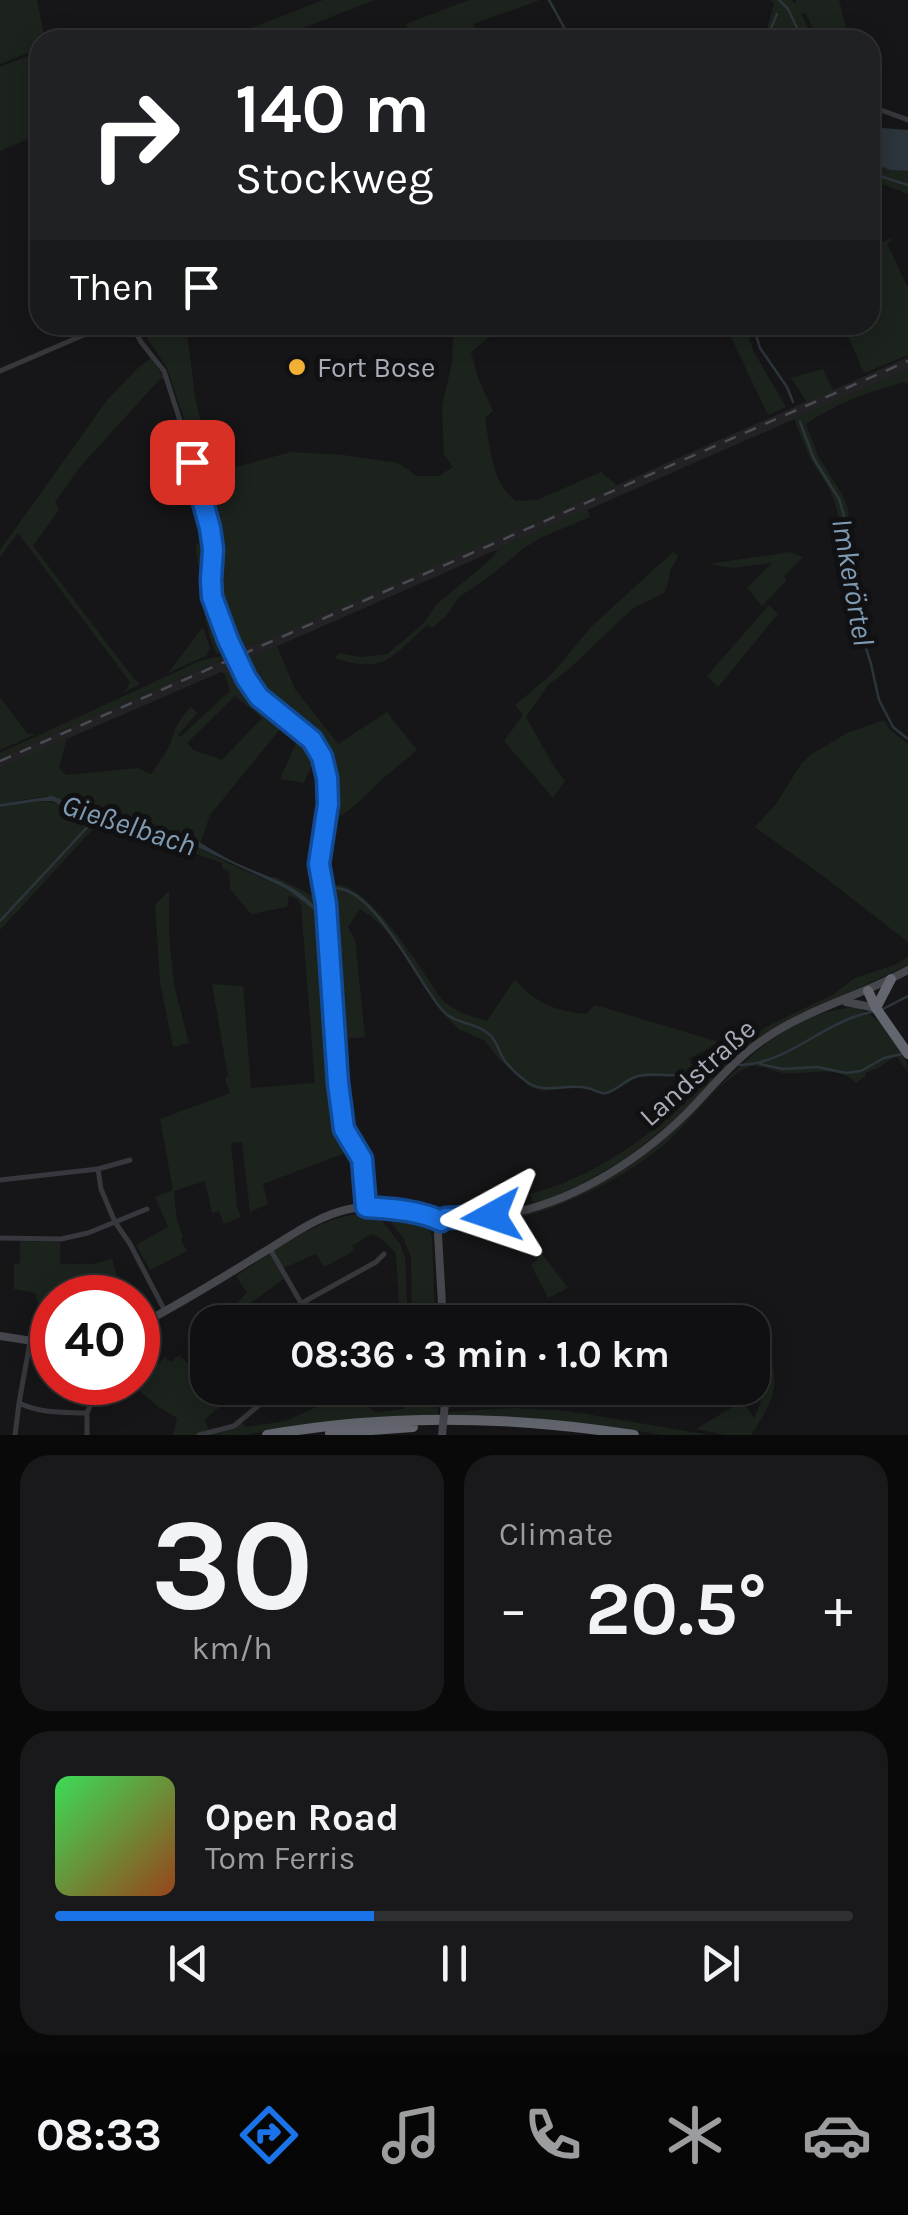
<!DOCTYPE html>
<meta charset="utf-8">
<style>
:root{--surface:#101012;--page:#19191b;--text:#f1f3f6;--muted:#9c9d9f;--line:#303032;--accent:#1a73e8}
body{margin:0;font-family:Karla,sans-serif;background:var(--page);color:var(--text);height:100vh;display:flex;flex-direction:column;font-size:38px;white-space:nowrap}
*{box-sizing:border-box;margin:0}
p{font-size:32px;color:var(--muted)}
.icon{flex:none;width:55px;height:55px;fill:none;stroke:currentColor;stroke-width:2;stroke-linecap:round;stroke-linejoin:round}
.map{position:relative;height:1435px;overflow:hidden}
.drawer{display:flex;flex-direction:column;gap:20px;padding:20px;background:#09090a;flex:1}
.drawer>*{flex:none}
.guide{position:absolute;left:30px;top:30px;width:850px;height:305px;border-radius:30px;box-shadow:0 5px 25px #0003,0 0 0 2px var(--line);background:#202124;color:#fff;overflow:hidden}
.speed{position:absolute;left:30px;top:1275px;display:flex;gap:20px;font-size:50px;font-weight:700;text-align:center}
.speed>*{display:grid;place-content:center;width:130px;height:130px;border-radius:50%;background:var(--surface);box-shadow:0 5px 25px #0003,0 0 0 2px var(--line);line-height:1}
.speed .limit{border:15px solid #d22;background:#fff;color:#111}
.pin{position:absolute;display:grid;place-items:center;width:85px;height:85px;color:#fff;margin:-42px;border-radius:20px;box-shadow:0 5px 15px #0006}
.me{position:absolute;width:110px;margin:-55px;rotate:265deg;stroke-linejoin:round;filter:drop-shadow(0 0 8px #0008)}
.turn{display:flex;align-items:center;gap:35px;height:210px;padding:0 40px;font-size:45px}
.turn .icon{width:130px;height:130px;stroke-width:2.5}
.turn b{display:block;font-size:70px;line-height:85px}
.then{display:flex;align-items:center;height:95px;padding:0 40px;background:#0003;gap:20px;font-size:38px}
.big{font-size:75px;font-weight:700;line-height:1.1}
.drawer .card{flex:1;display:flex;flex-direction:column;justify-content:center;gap:15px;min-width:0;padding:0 35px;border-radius:30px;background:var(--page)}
.drawer .dial{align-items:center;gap:0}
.dial b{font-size:130px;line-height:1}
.song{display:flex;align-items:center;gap:30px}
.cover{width:120px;height:120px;border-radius:15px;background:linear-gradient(135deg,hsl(130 70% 55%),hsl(20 70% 35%))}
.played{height:10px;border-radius:5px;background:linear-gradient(90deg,var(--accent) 40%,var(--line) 40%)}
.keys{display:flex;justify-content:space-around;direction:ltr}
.heat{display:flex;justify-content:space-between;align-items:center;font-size:55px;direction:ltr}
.drawer .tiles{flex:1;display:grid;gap:20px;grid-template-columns:1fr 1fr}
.card:last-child{grid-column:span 2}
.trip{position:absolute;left:190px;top:1305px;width:580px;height:100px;border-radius:30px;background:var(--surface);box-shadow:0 5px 25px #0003,0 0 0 2px var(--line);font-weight:700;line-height:100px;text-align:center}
.tabs{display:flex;height:160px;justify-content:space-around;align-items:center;background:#060607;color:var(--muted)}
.tabs .icon{width:70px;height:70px}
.tabs .on{color:var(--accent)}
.tabs b{font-size:45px;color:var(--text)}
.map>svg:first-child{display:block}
.built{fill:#222225}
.green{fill:#1c231d;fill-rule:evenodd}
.water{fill:#2c353c}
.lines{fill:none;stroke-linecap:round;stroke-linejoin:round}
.stream{stroke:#2c353c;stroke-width:2.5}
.street{stroke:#37383d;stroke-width:5}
.secondary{stroke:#45474d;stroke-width:8}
.highway{stroke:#63666e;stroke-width:10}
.rail{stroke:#4a4c52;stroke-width:2.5;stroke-dasharray:12 10;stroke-linecap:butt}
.street-bridge{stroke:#37383d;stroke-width:5}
.secondary-bridge{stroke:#45474d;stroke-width:8}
.route-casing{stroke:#114b97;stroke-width:25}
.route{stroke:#1a73e8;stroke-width:18}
.poi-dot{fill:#f2b134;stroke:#111113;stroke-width:4}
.labels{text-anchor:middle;stroke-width:10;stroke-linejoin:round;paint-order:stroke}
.poi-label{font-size:28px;fill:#a8adb8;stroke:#111113;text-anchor:start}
.street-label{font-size:28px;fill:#a8adb8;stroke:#111113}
.water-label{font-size:30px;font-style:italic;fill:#7f9bb3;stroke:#111113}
</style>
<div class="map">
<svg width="908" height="1435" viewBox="0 0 908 1435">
<rect width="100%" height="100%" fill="#161618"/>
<path class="built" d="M 908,357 L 908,369 L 246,660 L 245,663 L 225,674 L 221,672 L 0,768 L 0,758 L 221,660 L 223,655 L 243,646 L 251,646 Z"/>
<path class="green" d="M 0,0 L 37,0 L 45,40 L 40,40 L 40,48 L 0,64 Z
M 323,0 L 375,0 L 272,40 L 248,40 L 244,31 Z
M 469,0 L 540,0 L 473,24 L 480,40 L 463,40 L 457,30 L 433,40 L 413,40 L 406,24 Z
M 771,0 L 791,0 L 796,4 L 796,0 L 839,0 L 849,40 L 818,40 L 806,14 L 801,13 L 814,40 L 761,40 L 767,29 L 774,4 Z
M 40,51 L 40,134 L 0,151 L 0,67 Z
M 870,162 L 890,170 L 908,171 L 908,194 L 875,181 L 870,185 Z
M 890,238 L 892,241 L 887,244 L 908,288 L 908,355 L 864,373 L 843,325 L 870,325 L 870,249 Z
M 143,325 L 186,325 L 195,396 L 211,468 L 236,467 L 291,452 L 343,455 L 398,463 L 417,476 L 439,476 L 453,467 L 444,454 L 442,406 L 452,363 L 453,336 L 444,325 L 487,325 L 492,335 L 471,352 L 478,378 L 493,411 L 485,418 C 490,446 492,484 516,501 L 537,500 L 601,472 L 618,486 L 251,646 L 243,646 L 236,649 L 219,610 L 214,578 L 216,532 L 185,422 L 167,368 L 143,332 Z
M 725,325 L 744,325 L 754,352 L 786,407 L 768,415 Z
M 151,358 L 165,379 L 160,379 L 79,468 L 55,502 L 59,510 L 33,546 L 134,679 L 140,684 L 123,693 L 128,687 L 130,682 L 18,533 L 0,557 L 0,550 L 107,400 L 138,368 Z
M 823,369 L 833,390 L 807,402 L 791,378 Z
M 908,369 L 908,384 L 904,382 C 869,392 836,403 806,424 L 818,456 L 842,494 L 848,509 L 851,532 L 852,583 L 843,582 L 842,533 L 836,507 L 830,490 L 809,456 L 794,419 Z
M 587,509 L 590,517 L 540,538 L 523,549 L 490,576 L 459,597 L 446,616 L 432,628 L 427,625 C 393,656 384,675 335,658 L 339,653 L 361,657 L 387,654 L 423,624 L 437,604 L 490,560 L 500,547 Z
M 205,540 L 210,544 L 210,601 L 231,650 L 220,654 L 216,653 C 204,623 202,601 199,570 C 198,561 196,554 196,545 Z
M 673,552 L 678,556 L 670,571 L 668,584 L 664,593 L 633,608 L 568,670 L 548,685 L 526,717 L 555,768 L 565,781 L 553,798 L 504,741 L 523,715 L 515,705 L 551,675 L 592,626 Z
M 790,552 L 803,557 L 784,576 L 787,580 L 762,606 L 747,588 L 772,563 L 732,568 L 709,564 Z
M 769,605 L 778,614 L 718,687 L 707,676 Z
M 203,627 L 210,648 L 206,656 L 168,673 Z
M 277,646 L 295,689 L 338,744 L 387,712 L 417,750 C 405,761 391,771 379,782 C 360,800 353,810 328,823 L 330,805 L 327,767 L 311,767 L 304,783 L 280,779 L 297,741 L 280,729 L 210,815 L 200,844 L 181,835 L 96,818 L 46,796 L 0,804 L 0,768 L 67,738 L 59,768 L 66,775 L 137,768 L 151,774 C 157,764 166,755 170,744 C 175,729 179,719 191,707 L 197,713 L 178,735 L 180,737 L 230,691 L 225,674 L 245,663 L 245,660 ZM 235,696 L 262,718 L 222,760 L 194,750 L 187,743 Z
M 223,656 L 221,660 L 0,758 L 0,753 L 202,660 Z
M 0,697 L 27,733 L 34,735 L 0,750 Z
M 884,720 L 889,729 L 908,744 L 908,942 L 823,876 L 755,827 L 776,804 L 801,764 L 812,754 L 847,733 Z
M 40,801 L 60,803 L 93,821 L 189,843 L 230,864 L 287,889 L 313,909 L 318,919 L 334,1130 L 352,1160 L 345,1153 L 263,1184 L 268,1204 L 250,1212 L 242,1142 L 231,1143 L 237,1208 L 241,1217 L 224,1224 L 219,1211 L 212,1213 L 205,1181 L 174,1191 L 177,1221 L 183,1237 L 181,1240 L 187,1251 L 150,1270 L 136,1245 L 168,1227 L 155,1197 L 173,1190 L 160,1119 L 230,1093 L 225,1079 L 228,1076 L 212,984 L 243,986 L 251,1088 L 315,1083 L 301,904 L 297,899 L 289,896 L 287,907 L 251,914 L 230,889 L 229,871 L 222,868 L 222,863 L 182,849 L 94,828 L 0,930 L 0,807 Z
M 268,877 L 276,877 L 315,897 L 320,896 L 330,886 C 337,885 340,884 346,887 C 378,899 422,970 442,1000 C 455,1012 470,1016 487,1021 L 515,979 C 535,1003 555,1011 586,1014 L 595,1005 L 719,1042 L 689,1059 L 692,1066 L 716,1058 L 727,1060 L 741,1045 L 766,1027 L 834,994 L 855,978 L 894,965 L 908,957 L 908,965 L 778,1026 L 735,1058 L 680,1115 L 626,1159 L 583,1183 L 546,1200 L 533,1202 L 530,1194 C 606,1174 671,1122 721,1064 L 710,1063 L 676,1077 L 660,1076 L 636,1078 L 604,1095 L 587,1088 L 564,1088 L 544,1091 L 530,1087 L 500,1060 L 484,1040 L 460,1030 L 448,1019 C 419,985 400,933 360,909 L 348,927 L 355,940 L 365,1037 L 334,1040 L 338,1115 L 341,1131 L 358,1158 L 356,1159 L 337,1129 L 322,918 C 310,896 290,887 268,877 Z
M 169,891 L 169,935 L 174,985 L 189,1043 L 173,1047 L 160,982 L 155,905 Z
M 855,1007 C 877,1013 908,1050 908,1072 L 896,1056 L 878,1068 L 865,1073 L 866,1076 L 856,1083 C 836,1063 807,1076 783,1073 C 770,1071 759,1062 746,1068 C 724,1077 688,1123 668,1141 C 627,1177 565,1207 512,1220 L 511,1215 C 523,1212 537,1211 548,1206 C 562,1200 576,1191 589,1184 C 617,1169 644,1156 668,1136 C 729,1085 767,1016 855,1007 Z
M 376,1213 L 400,1244 L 405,1257 L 408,1322 L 400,1322 L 396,1253 L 382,1239 L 371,1234 L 352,1246 L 354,1251 L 324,1267 L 316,1254 L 281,1269 L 285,1278 L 240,1311 L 249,1322 L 216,1322 L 247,1293 L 236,1276 C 279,1248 323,1212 376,1213 Z
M 384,1213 L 394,1213 L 426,1224 L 432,1237 L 435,1322 L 412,1322 L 411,1256 L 403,1238 Z
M 20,1241 L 60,1242 L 60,1264 L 95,1264 L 112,1258 L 120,1289 L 115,1290 L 113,1297 L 52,1297 L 50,1303 L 37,1302 L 36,1293 L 14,1289 L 14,1264 L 20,1263 Z
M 542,1254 L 568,1288 L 548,1298 L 531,1265 Z
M 207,1336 L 208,1388 L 243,1388 L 205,1419 L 209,1432 L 240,1421 L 246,1427 L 286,1421 L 343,1395 L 346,1399 L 357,1393 L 364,1403 L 375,1412 L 404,1409 L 403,1388 L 412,1388 L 413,1405 L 418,1405 L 416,1388 L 438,1388 L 438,1415 L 286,1428 L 245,1435 L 173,1435 L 177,1418 L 160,1408 L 135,1387 L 165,1357 L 171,1362 L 179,1355 L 189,1364 Z
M 753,1336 C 762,1342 767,1350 771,1361 C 782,1389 766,1412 751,1435 L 725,1435 L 696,1429 L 743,1401 L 754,1418 C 775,1375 752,1373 753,1336 Z
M 515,1408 L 569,1411 L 709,1435 L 663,1435 L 592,1424 L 504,1416 L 449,1415 L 449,1412 Z"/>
<path class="water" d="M 870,127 L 908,130 L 908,171 L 890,170 L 870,162 Z
M 52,796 C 67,801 79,810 93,816 C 121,828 155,826 184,836 C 201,841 216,853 232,861 C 260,875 317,889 323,924 L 337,1129 L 355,1157 L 361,1188 L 351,1156 L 334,1131 L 322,958 L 319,923 L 313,909 L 287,889 L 180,839 L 93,821 L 53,801 L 40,801 L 0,807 L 0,804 Z"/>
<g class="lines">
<path class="stream" d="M 549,0 L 571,40
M 779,0 L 788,9 L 803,40
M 766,40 L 777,14
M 870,173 L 908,185
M 753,325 L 760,348 L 787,387 L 793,402
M 800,422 L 814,459 L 839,499 L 844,515 L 846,576 L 850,598 L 871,664 L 879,700 L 893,727 L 908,739
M 327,890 C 369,873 419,986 443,1011 C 456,1025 477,1022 490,1035 C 497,1041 499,1053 505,1061 C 511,1069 520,1077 527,1082 C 544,1095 568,1083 587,1088 C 596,1089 600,1096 609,1092 C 618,1089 626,1080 635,1077 C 648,1072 661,1076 673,1075 C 697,1074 701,1059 732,1063
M 314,907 L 320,896
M 0,921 L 93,821
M 883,1009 L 908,996
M 760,1064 L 783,1069 L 817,1067 L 846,1073 L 861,1071 L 884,1058 L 902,1054
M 740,1065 C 782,1064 814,1032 851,1018 C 859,1015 867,1013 875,1011"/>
<path class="street" d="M 870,106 L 908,120
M 132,325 L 141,342 L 164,371 L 183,430 L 210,528 L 213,549 L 211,588 L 214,604 L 228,640
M 0,371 L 107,325
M 245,678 L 259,697 L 312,740 L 323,757 L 327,778 L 329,805 L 319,864 L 326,904 L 339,1083 L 344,1129 L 361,1159 L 366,1207
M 98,1169 L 101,1189 L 115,1222 L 130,1244 L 165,1311
M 0,1180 L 98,1169 L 130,1160
M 0,1238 L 61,1239 L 88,1233 L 147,1209
M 270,1249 L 312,1322
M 300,1304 L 376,1262 L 384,1254
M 354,1388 L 357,1393
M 19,1403 L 30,1342
M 15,1435 L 19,1403 C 42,1414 63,1412 87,1413 L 100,1382
M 87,1435 L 87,1413
M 199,1435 L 234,1426 L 280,1388"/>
<path class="secondary" d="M 846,1002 L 876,1008
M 441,1221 L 438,1234 L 443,1322
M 138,1326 C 179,1304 219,1280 259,1255 C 288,1238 316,1216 349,1209 C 377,1203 416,1209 441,1221 L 446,1218 C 461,1217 477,1218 492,1216 C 564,1208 635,1164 686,1114 C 711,1089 733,1060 763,1040 C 807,1009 861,996 908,970
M 0,1336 L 52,1344
M 445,1403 L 445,1388"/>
<path class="highway" d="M 868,991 L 876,1008 L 908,1054
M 876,1008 L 891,979
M 330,1433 L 413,1427
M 267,1435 C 389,1413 512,1416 634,1435"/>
<path class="rail" d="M 0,761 L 908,361"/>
<path class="street-bridge" d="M 228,640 L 245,678"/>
<path class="secondary-bridge" d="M 442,1435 L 445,1403"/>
</g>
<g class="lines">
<g class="route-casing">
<path id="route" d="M 192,462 L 210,528 L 213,549 L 211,580 L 212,597 L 228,640 L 246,678 L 259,697 L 312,740 L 322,757 L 327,778 L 328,804 L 319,864 L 326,904 L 338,1083 L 344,1129 L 362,1159 L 366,1207 C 391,1209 418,1210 441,1221 L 446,1218 L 492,1216"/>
</g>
<use href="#route" class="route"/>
</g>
<circle class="poi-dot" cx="297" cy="367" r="10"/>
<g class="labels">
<g class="poi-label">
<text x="317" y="377">Fort Bose</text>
</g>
<g class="street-label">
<text transform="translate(697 1072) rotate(-42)" y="10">Landstraße</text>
</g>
<g class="water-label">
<text transform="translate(853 582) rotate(80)" y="10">Imkerörtel</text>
<text transform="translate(129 825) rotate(18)" y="10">Gießelbach</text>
</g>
</g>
</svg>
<div class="speed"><div class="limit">40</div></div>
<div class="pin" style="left:192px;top:462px;background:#d93025"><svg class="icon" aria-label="arrive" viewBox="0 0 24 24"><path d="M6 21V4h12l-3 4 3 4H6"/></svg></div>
<svg class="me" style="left:492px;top:1216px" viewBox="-20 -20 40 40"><path d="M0-17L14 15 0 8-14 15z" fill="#1a73e8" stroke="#fff" stroke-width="4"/></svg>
<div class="trip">08:36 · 3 min · 1.0 km</div>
<div class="guide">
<div class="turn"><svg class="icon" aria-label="right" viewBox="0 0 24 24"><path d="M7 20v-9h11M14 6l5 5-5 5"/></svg><div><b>140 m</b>Stockweg</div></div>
<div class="then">Then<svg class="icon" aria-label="arrive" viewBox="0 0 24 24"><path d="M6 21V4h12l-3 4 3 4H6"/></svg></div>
</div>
</div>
<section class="drawer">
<div class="tiles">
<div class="card dial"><b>30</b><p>km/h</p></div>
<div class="card"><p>Climate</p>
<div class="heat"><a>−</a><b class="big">20.5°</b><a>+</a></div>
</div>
<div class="card">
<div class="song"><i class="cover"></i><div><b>Open Road</b><p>Tom Ferris</p></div></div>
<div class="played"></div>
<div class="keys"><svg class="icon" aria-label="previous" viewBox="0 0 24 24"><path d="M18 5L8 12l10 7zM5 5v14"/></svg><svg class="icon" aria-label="pause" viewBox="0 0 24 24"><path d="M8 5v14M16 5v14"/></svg><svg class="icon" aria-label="next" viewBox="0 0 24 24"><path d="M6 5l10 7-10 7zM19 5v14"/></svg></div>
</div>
</div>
</section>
<nav class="tabs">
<b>08:33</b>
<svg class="icon on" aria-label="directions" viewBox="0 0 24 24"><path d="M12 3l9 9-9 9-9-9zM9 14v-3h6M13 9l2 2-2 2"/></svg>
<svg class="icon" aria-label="music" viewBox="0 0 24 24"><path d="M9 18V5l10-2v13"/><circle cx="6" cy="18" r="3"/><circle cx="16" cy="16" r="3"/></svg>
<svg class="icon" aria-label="phone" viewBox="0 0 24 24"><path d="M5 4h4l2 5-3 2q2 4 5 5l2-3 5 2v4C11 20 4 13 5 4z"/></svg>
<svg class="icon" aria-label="climate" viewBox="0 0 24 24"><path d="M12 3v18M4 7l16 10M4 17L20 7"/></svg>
<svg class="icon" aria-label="car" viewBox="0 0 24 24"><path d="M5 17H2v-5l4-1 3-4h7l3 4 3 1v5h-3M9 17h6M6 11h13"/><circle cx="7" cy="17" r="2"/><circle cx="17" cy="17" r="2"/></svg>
</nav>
